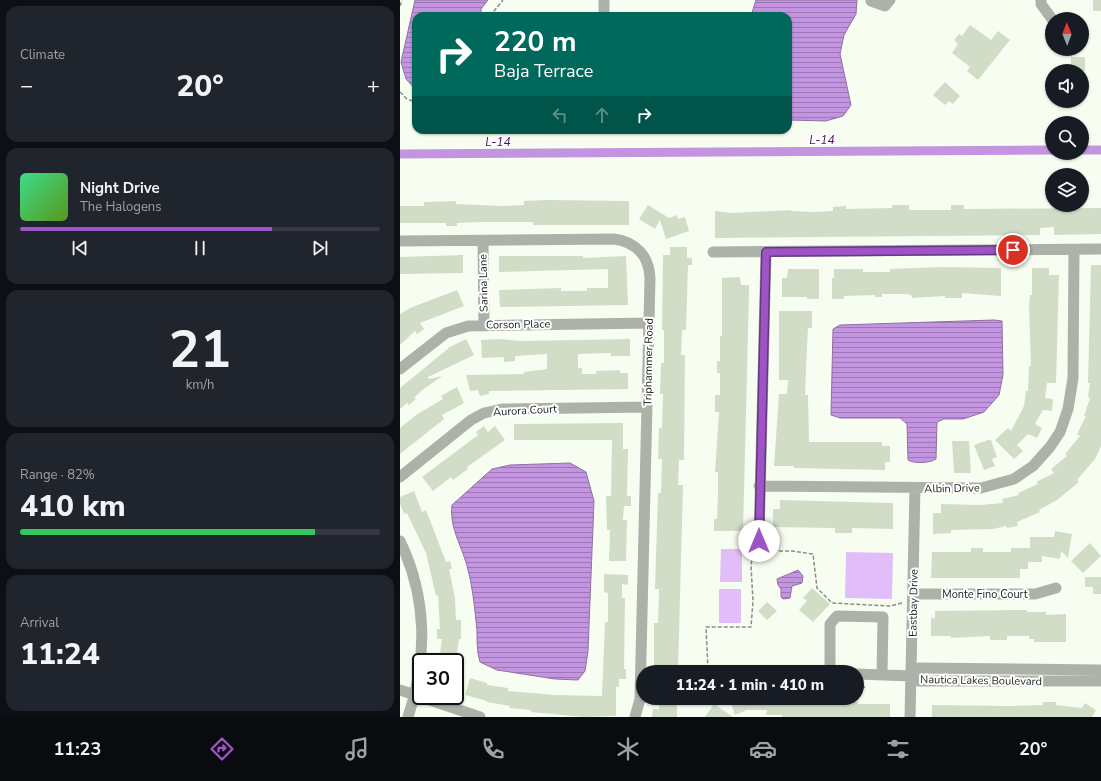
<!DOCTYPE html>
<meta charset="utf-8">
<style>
:root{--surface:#171b24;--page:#20242c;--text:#f1f3f6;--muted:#9ea1a6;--line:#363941;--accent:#9e54c6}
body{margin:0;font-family:"Nunito Sans",sans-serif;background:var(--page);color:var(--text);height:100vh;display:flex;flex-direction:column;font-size:15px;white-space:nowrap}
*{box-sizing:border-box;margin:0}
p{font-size:13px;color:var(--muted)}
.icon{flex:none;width:22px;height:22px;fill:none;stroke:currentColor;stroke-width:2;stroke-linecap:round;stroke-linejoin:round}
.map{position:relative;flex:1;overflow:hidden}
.details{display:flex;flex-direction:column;gap:6px;padding:6px;background:#0d0f14;width:400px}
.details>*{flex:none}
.hud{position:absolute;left:12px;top:12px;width:380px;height:122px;border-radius:12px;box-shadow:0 1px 3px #0004;background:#00695c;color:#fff;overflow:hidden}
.needle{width:26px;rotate:359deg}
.fabs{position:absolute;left:645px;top:12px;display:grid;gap:8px}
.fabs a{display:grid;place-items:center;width:44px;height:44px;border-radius:50%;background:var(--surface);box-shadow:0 1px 3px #0004;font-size:20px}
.speed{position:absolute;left:12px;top:653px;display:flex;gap:8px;font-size:20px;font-weight:700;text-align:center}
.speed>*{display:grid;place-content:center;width:52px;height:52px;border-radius:50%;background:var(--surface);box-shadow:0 1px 3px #0004;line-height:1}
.speed .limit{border:2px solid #111;border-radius:6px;background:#fff;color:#111}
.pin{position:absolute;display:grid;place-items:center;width:34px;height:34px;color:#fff;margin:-17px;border:2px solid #fff;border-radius:50%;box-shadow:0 1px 4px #0007}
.me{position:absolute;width:44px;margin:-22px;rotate:0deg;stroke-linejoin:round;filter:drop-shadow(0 0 3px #0008)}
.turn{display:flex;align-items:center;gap:14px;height:84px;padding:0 16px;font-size:18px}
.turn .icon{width:52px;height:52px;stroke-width:2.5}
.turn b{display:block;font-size:28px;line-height:34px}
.lanes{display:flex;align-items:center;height:38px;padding:0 16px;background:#0003;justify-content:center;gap:20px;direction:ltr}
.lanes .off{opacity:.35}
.big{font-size:30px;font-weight:800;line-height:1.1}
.details .card{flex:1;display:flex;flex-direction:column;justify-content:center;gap:6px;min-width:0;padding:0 14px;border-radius:12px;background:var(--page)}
.details .dial{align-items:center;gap:0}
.dial b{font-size:52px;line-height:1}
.song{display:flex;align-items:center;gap:12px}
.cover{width:48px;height:48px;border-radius:6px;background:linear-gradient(135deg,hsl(150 70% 55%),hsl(90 70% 35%))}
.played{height:4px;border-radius:2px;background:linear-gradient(90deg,var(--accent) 70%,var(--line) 70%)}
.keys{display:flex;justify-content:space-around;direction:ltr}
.heat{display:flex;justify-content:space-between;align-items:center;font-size:22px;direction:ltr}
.charge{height:6px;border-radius:3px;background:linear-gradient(90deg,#34c759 82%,var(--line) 0)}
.trip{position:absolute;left:236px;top:665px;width:228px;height:40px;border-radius:20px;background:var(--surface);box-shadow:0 1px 3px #0004;font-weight:800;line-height:40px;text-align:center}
.menu{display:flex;height:64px;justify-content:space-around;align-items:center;background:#090b0e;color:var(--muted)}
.menu .icon{width:28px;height:28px}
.menu .selected{color:var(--accent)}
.menu b{font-size:18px;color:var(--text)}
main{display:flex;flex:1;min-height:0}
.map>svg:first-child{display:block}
.pitch{fill:#e1bef7}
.water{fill:url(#water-rules);stroke:#9171a3}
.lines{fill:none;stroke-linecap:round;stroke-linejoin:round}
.canal{stroke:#c394df;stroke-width:9}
.building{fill:#d1ddc7}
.path{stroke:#898e84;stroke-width:1.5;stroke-dasharray:4 2;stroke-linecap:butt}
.minor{stroke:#adb2a9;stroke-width:11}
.route-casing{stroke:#673781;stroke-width:10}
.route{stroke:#9e54c6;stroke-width:7}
.labels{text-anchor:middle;stroke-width:4;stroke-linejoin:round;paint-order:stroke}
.street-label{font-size:11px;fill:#1c2018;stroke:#fff}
.water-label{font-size:12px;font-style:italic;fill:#4c0e68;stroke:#fff}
</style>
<main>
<section class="details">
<div class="card"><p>Climate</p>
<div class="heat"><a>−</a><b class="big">20°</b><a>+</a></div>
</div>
<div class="card">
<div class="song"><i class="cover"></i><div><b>Night Drive</b><p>The Halogens</p></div></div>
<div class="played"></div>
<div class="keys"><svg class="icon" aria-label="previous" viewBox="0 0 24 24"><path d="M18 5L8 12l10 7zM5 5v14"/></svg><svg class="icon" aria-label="pause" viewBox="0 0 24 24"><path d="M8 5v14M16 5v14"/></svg><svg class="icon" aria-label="next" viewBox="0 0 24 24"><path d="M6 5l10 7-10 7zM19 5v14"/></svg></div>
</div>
<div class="card dial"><b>21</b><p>km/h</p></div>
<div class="card"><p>Range · 82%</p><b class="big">410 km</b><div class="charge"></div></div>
<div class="card"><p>Arrival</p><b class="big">11:24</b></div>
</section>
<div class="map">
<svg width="701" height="717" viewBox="0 0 701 717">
<defs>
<pattern id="water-rules" width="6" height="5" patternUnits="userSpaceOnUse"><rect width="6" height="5" fill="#c394df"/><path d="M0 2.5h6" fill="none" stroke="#9e78b4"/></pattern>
</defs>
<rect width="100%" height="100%" fill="#f7fef1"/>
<path class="pitch" d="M 321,549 L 342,549 L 342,582 L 320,582 Z
M 446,552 L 493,553 L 492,599 L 445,598 Z
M 319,589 L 341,589 L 341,623 L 319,623 Z"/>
<path class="water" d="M 15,0 L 88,0 L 81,9 L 81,16 L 16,16 L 16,90 L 6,79 L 1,62 Z
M 356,0 L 457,0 L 456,14 L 444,35 L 440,54 L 451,105 L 443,116 L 426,121 L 388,120 L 388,16 L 351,16 Z
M 594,320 L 602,321 L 603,375 L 599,395 L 584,412 L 563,419 L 544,419 L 537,422 L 536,459 C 530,463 515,464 508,460 L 507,424 L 500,418 L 440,418 L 431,415 L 433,329 L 440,325 Z
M 170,463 L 186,472 L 194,501 L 188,651 L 185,671 L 178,680 L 155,679 L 97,670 L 80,662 C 77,652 77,642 77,631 C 75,611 73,589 68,570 C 63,547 49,529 52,505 L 92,469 L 110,465 Z
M 398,570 L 403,576 L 402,583 L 392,586 L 390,598 L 383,599 L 381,597 L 381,589 L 378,585 L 377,579 Z"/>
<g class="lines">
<path class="canal" d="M 682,150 L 701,150
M 0,154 L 652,150"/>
</g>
<path class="building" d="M 693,0 L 701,0 L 701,11 L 693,11 Z
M 570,25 L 591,40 L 598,31 L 610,40 L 578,80 L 567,71 L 570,67 L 552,53 L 558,44 L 554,40 L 559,34 L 562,36 Z
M 671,57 L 685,57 L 685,71 L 668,71 L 671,66 Z
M 545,82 L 560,96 L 553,104 L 549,101 L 545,105 L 533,95 Z
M 146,200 L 229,201 L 229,225 L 133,225 L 133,222 L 81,222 L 57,223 L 57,226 L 46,226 L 46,223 L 0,223 L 0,206 L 24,206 L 24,202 L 56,201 L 56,204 L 102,206 L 124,205 L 124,201 Z
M 248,205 L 269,218 L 277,215 L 278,219 L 285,217 L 289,231 L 266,239 L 260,220 L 255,229 L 239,219 Z
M 492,205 L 509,205 L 509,210 L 551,210 L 551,205 L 564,205 L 564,209 L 568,209 L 701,208 L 701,234 L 654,235 L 654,227 L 640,228 L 640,235 L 315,238 L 315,211 L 332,213 L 391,210 L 391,211 L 414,212 L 433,211 L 433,207 L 446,206 L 446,209 L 492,208 Z
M 270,247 L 287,247 L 287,258 L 292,258 L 292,265 L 288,265 L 286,330 L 282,330 L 281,355 L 285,355 L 284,460 L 279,460 L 278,485 L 283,485 L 278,672 L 254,672 L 254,623 L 258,623 L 259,589 L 255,589 L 258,493 L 261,493 L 262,459 L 258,459 L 259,428 L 262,428 L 263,394 L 260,394 L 261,363 L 264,363 L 264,330 L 262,330 L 263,255 L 270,255 Z
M 63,255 L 63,273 L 0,274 L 0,257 Z
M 99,256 L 183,256 L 183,258 L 226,256 L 228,305 L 100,307 L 99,290 L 161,288 L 161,291 L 187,291 L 187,288 L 208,288 L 208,269 L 99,272 Z
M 691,265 L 701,265 L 701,446 L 695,459 L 677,480 L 679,482 L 657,500 L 639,510 L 640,512 L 617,522 L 618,526 L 607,528 L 606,526 L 593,529 L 551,530 L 551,533 L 533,534 L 533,513 L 541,513 L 541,504 L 580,505 L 603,503 L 602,499 L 619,495 L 618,493 L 638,484 L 636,482 L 654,473 L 651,469 L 667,456 L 665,454 L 680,436 L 677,434 L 686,416 L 684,416 L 690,398 L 688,397 L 690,383 L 688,383 Z
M 541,267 L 601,268 L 601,296 L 562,293 L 562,298 L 545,298 L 545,296 L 512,298 L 511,295 L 506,294 L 482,294 L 482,297 L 475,297 L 475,295 L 444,296 L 444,299 L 432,299 L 432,278 L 434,278 L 434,269 L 463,269 L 463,272 L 490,272 L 490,269 Z
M 632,268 L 649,268 L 649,275 L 659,275 L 656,383 L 647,383 L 645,398 L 653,399 L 652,411 L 643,410 L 635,424 L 642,428 L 637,438 L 628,434 L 617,445 L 623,451 L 614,459 L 595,440 L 608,428 L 611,431 L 624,406 L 626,391 L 628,391 L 629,366 L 631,366 L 629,307 L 630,295 L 632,295 Z
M 388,269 L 419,269 L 419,299 L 407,299 L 407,297 L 382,297 L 382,278 L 387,278 Z
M 340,277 L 341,285 L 349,285 L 349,294 L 343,531 L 314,531 L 314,519 L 317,519 L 318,494 L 318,472 L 315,472 L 319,412 L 315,412 L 315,395 L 320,395 L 320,373 L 317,373 L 317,361 L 320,361 L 320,336 L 322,336 L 322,278 Z
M 57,290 L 64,306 L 20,323 L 24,329 L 17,334 L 15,331 L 0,345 L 0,314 L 10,308 Z
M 379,311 L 412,311 L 412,328 L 408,328 L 406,368 L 405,395 L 408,395 L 409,442 L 482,442 L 482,446 L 490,446 L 490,462 L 485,462 L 485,470 L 394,468 L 394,466 L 374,466 L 379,394 L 387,394 L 388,380 L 379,380 Z
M 66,339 L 74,355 L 28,377 L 29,379 L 42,376 L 21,391 L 14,398 L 16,399 L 9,405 L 7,403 L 0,409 L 0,388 L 50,347 Z
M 99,339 L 121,341 L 230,339 L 230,356 L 211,356 L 211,353 L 178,354 L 178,368 L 182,368 L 182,374 L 196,374 L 196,371 L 220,370 L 220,373 L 228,373 L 228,389 L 89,391 L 89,394 L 80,396 L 78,390 L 70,391 L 66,375 L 124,374 L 124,372 L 147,369 L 147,354 L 115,356 L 115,361 L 104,362 L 104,357 L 82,358 L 81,340 Z
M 57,387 L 64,403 L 42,415 L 44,419 L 0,454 L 0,428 L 16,415 L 43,399 L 41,396 Z
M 223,423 L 223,449 L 228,449 L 227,496 L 231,496 L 231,506 L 224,506 L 223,520 L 227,520 L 226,561 L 209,561 L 210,530 L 207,530 L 206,496 L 211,496 L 212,440 L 114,440 L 114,424 Z
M 84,426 L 88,432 L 95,426 L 105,440 L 67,467 L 68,469 L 53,480 L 51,477 L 33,491 L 22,477 L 78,435 L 76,432 Z
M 588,440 L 591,440 L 597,457 L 592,459 L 595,466 L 584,470 L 574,445 Z
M 552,441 L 569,441 L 571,473 L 554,473 Z
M 14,491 L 22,512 L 26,510 L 46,562 L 50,561 L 52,569 L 49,569 L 55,598 L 56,620 L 61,620 L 61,639 L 59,639 L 56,662 L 39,660 L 42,639 L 37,639 L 37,629 L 40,629 L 38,595 L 36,596 L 26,553 L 7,513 L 4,514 L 0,504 L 0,497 Z
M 380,500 L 493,503 L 493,529 L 452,528 L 452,533 L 435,533 L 435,528 L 373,527 L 373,509 L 380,509 Z
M 655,531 L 672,534 L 668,558 L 661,551 L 660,559 L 642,556 L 642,562 L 628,562 L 628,569 L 620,569 L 620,578 L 531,578 L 532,552 L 571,552 L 571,548 L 583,548 L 583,552 L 611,552 L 611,548 L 630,548 L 630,537 L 654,537 Z
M 690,543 L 701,556 L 683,573 L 671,561 Z
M 204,574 L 228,575 L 228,585 L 222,584 L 222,598 L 225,598 L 224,669 L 226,669 L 226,679 L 219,679 L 219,687 L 216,687 L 216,716 L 184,717 L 131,712 L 131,710 L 109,708 L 110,706 L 87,702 L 87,701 L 65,695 L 70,678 L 87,683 L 87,685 L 108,688 L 108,691 L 155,695 L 202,696 L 205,622 L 208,622 L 208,593 L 204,592 Z
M 685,577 L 701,577 L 701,594 L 693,594 L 693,587 L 685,587 Z
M 412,588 L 430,604 L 413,622 L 399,610 L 407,601 L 403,598 Z
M 367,602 L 377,611 L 367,620 L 358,611 Z
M 627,610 L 627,612 L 646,612 L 646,615 L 666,614 L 666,642 L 634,642 L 634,639 L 629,639 L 629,636 L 607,636 L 607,640 L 590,640 L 590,636 L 551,638 L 551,636 L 531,636 L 531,618 L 535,618 L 535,611 Z
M 329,698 L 380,698 L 380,704 L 458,702 L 458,704 L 490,704 L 490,717 L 382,717 L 382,715 L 366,715 L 367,710 L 347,710 L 335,715 Z
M 259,701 L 277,701 L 277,717 L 252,717 L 253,709 L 259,709 Z
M 643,702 L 656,702 L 656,705 L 682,708 L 685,703 L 696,710 L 692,717 L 532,717 L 532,705 L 611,706 L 643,705 Z
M 314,704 L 333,717 L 305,717 Z"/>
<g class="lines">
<path class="path" d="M 0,6 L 2,0
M 90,16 L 103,0
M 0,92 L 7,99 L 16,102
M 361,551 L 392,551 L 413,554 L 417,588 L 432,603 L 490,606 L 502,603
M 319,672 L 308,670 L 306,627 L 351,627 L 353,601 L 351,566 L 352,559 L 359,551
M 457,689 L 465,687"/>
<path class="minor" d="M 641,0 L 641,4 L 652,19
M 471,1 L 485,6 L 490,0
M 204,16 L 204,0
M 0,241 L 214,239 C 236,242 249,256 250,278 L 240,699 L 235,717
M 83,241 L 84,325
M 313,252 L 701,249
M 0,369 L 46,333 L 68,326 L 249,323
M 0,477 L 71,420 L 84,413 L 102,409 L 247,407
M 359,486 L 581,488 L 614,479 L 633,466 L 650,447 L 660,432 L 668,409 L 673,378 L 674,250
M 0,541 C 27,597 28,658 8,717
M 359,541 L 366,252
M 513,594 L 635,594 L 656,588
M 430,672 L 430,624 L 437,616 L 483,617 L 482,675
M 457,674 L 511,676 L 519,681 L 701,681
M 511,676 L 519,668 L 701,670
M 0,690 L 80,717
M 510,717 L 515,488"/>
</g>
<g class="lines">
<g class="route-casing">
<path id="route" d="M 359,541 L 366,252 L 613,250"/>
</g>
<use href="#route" class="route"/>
</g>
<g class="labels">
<g class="street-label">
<text transform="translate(83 283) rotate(-91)" y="4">Sarina Lane</text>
<text transform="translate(118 324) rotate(-1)" y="4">Corson Place</text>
<text transform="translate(248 362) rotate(-89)" y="4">Triphammer Road</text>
<text transform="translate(125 410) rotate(-3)" y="4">Aurora Court</text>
<text transform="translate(552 488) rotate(-1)" y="4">Albin Drive</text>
<text x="585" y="598">Monte Fino Court</text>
<text transform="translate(513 603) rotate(-89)" y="4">Eastbay Drive</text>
<text transform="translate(581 680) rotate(1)" y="4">Nautica Lakes Boulevard</text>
</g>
<g class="water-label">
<text x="422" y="144">L-14</text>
<text x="98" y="146">L-14</text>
</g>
</g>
</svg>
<div class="fabs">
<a><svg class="needle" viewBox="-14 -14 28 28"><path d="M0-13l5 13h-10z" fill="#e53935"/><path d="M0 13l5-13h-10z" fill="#9ea1a6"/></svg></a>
<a><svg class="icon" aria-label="sound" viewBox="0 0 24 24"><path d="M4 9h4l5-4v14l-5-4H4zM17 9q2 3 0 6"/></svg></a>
<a><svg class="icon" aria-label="search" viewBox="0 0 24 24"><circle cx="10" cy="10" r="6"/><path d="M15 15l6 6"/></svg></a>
<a><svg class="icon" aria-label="layers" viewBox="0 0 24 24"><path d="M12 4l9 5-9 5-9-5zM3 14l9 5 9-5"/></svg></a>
</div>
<div class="speed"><div class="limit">30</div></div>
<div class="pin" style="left:613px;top:250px;background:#d93025"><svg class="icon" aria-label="arrive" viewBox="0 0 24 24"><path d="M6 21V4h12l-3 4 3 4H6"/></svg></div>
<svg class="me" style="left:359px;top:541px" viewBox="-20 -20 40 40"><circle r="19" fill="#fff"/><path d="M0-13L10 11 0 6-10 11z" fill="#9e54c6"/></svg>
<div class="trip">11:24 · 1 min · 410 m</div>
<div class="hud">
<div class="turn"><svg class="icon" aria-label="right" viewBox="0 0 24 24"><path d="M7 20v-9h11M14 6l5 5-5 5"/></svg><div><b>220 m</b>Baja Terrace</div></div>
<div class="lanes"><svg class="icon off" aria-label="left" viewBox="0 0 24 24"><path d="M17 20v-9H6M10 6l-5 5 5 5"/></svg><svg class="icon off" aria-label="ahead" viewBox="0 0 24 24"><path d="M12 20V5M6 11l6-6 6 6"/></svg><svg class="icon" aria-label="right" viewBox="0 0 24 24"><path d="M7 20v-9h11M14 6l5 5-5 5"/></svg></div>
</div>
</div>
</main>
<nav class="menu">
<b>11:23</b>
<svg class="icon selected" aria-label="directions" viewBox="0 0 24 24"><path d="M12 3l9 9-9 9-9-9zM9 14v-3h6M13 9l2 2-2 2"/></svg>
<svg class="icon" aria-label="music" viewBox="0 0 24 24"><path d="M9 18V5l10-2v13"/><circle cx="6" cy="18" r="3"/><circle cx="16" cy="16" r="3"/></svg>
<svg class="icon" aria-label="phone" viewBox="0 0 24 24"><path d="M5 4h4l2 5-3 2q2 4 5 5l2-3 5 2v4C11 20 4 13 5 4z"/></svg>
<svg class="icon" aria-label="climate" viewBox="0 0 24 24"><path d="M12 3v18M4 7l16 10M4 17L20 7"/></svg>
<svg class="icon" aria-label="car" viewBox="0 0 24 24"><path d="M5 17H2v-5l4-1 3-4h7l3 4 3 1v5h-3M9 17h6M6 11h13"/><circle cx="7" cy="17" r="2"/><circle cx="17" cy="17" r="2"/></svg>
<svg class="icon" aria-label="filters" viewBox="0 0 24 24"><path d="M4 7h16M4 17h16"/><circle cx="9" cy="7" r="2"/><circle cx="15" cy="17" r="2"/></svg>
<b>20°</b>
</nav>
